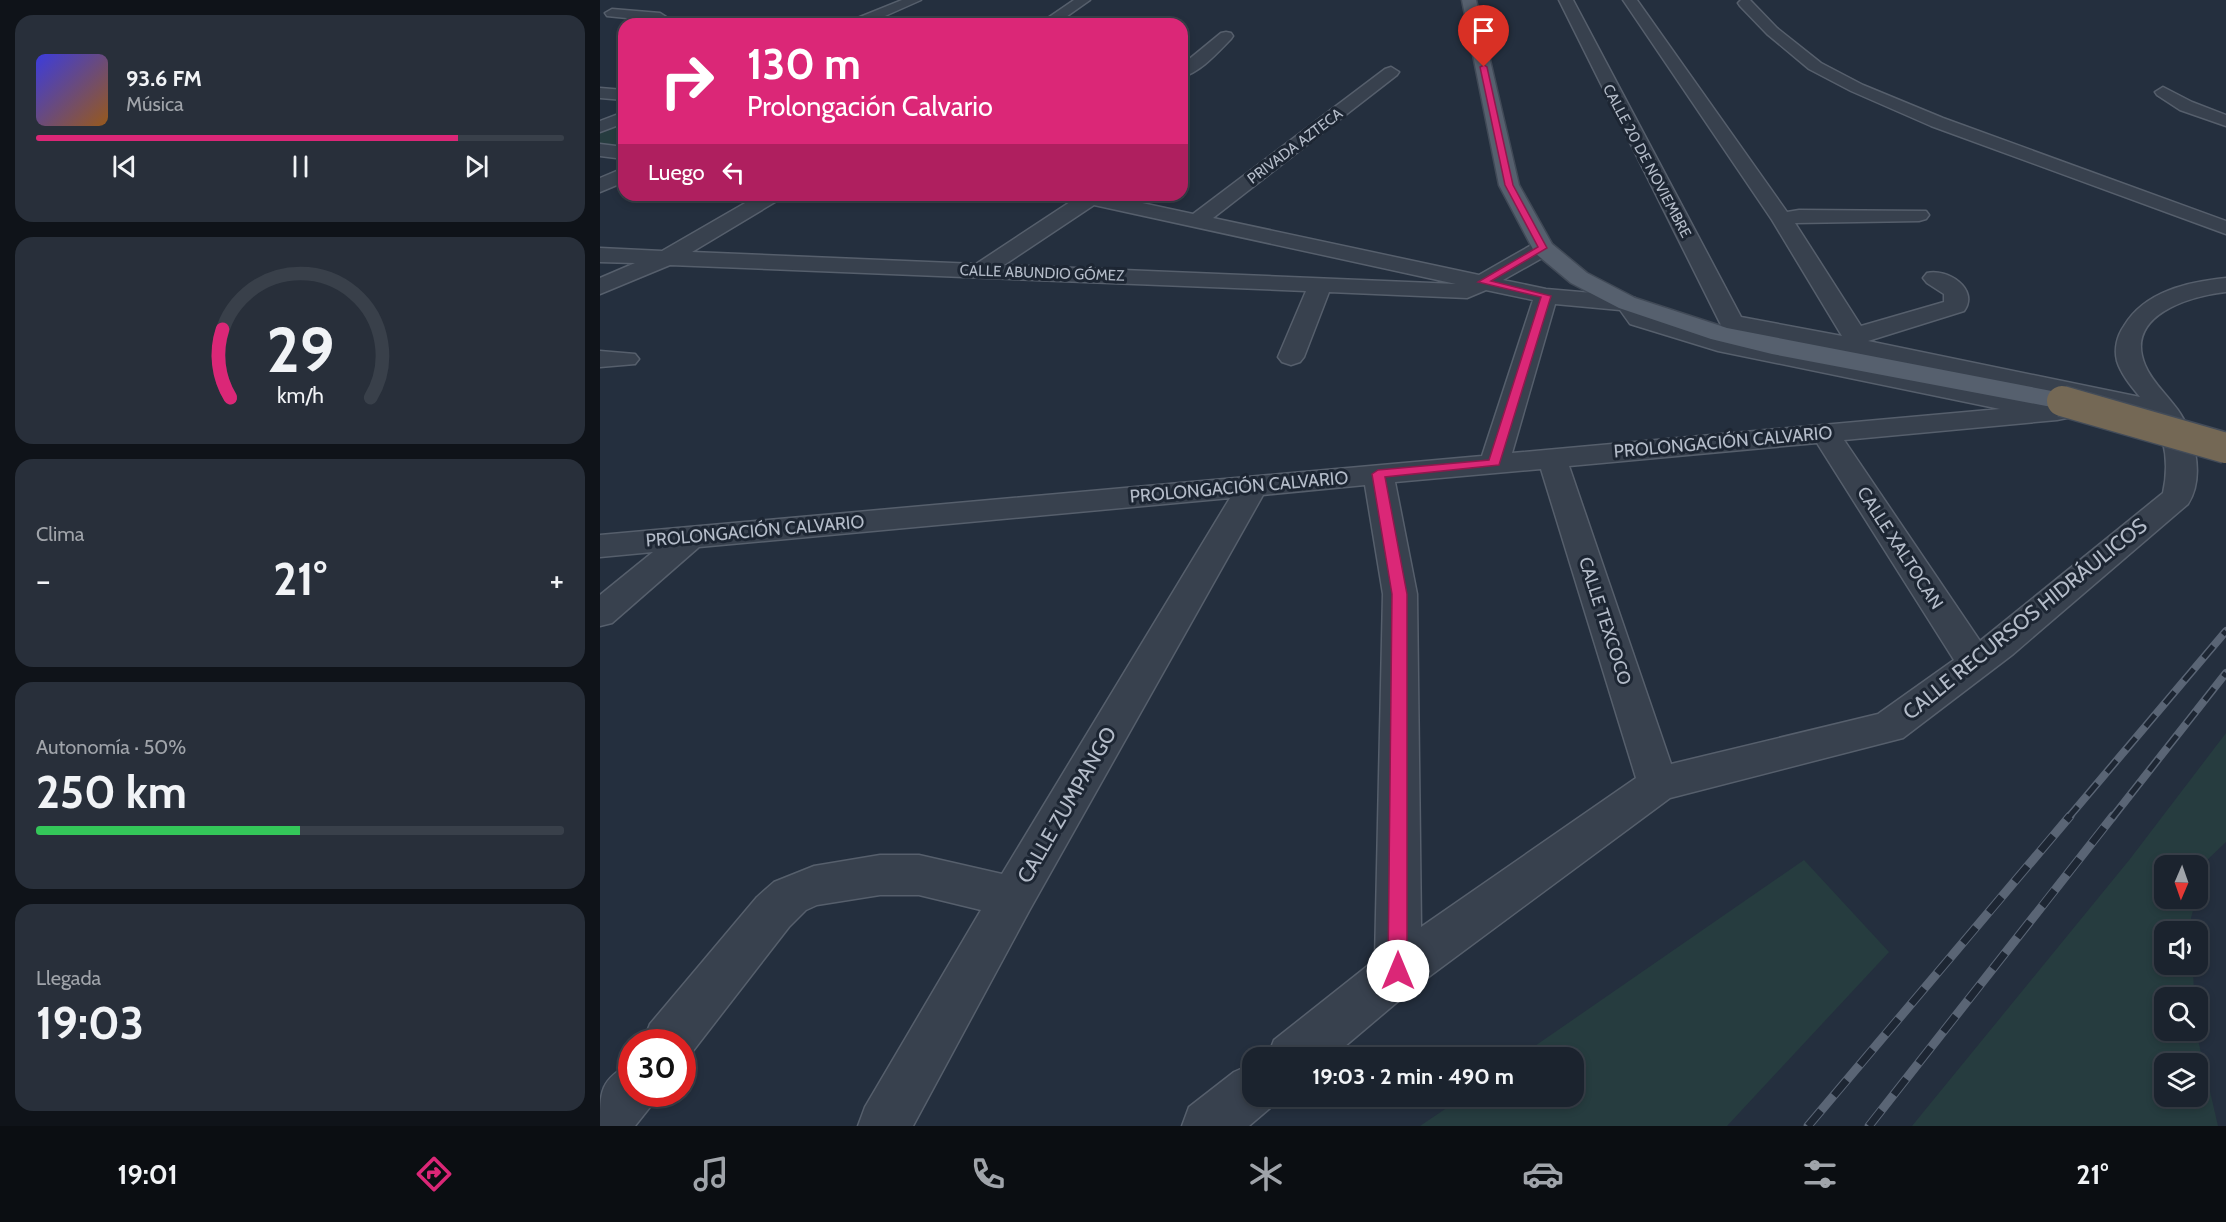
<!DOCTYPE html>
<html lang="es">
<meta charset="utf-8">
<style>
:root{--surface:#1b232e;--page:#282f3a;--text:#f1f3f6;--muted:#a0a4aa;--line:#39404a;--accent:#db2777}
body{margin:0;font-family:Cabin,sans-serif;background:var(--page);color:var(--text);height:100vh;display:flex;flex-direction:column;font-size:22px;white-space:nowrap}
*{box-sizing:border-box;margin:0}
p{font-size:20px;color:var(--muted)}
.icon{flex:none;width:33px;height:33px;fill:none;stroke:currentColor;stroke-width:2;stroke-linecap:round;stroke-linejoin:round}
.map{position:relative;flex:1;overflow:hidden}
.side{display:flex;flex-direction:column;gap:15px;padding:15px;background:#0f1319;width:600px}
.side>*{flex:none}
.banner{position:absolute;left:18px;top:18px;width:570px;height:183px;border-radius:18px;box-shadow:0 3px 9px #0003,0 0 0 2px var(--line);background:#db2777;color:#fff;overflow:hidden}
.needle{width:39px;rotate:182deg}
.fabs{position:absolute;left:1554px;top:855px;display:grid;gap:12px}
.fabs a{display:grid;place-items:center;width:54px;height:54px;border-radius:12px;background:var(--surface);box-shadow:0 3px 9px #0003,0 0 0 2px var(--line);font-size:30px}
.speed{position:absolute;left:18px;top:1029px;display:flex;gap:12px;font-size:30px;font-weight:700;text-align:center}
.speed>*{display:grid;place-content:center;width:78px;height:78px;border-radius:50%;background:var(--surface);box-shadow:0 3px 9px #0003,0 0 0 2px var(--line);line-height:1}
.speed .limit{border:9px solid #d22;background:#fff;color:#111}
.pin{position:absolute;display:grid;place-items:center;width:51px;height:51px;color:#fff;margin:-62px -26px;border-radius:50% 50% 50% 0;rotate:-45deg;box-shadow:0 0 6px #0007}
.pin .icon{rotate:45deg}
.me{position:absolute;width:66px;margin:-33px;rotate:0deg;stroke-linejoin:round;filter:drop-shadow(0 0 4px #0008)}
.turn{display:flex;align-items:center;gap:21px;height:126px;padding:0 30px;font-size:27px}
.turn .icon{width:78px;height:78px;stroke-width:2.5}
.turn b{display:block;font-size:42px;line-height:51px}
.then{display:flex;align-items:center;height:57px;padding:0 30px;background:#0003;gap:12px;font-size:22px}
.big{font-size:45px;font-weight:800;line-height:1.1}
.side .widget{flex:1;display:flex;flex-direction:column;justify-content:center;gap:9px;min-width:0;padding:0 21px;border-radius:18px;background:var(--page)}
.side .dial{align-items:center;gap:0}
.dial svg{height:156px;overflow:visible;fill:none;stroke:var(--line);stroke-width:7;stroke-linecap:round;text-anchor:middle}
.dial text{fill:var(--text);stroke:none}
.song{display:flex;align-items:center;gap:18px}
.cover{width:72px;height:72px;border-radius:9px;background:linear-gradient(135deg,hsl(240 70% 55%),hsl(30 70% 35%))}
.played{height:6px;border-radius:3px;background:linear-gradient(90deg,var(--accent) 80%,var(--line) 80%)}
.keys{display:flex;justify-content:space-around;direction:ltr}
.heat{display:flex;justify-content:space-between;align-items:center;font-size:33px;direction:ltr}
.charge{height:9px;border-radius:4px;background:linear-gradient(90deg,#34c759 50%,var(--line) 0)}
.trip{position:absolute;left:642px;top:1047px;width:342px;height:60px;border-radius:18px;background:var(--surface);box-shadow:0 3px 9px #0003,0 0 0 2px var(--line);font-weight:800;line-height:60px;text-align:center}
.dock{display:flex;height:96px;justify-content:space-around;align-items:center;background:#0b0e12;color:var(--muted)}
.dock .icon{width:42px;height:42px}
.dock .selected{color:var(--accent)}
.dock b{font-size:27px;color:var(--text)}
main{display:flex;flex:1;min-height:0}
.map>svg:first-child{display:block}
.green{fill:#263c3f;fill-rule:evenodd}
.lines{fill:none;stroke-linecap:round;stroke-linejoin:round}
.minor-casing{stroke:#565f6c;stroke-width:3}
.major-casing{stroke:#414a57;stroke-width:3}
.minor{fill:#38414e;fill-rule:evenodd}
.major{fill:#56606e;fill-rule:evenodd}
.rail-far1-casing{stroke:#5a6575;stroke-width:8}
.rail-casing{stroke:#5a6575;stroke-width:9}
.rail-far1{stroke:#1d2633;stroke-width:5;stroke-dasharray:15;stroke-linecap:butt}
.rail{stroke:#1d2633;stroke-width:7;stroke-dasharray:20;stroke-linecap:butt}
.highway-bridge-casing{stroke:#434c59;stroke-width:33;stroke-linecap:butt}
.highway-bridge{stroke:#746855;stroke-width:30}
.route{fill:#db2777;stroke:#8e194d;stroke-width:1.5}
.labels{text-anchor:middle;stroke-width:6;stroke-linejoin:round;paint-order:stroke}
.far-street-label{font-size:15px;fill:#b4bcc9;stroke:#1d2633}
.street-label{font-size:18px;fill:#b4bcc9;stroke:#1d2633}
.near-street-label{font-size:21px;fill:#b4bcc9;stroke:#1d2633}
</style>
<main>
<section class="side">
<div class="widget">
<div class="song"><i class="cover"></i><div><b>93.6 FM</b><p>Música</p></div></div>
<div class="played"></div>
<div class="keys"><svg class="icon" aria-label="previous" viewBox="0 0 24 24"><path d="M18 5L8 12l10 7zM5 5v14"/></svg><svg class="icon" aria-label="pause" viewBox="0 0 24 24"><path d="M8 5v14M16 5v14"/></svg><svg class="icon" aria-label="next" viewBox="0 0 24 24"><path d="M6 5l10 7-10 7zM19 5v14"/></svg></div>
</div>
<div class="widget dial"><svg viewBox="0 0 100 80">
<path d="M14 69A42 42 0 1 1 86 69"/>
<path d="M14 69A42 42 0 0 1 10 34" stroke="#db2777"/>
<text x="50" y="56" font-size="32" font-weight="700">29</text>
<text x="50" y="72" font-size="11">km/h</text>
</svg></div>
<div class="widget"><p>Clima</p>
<div class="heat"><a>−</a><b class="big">21°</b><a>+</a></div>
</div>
<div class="widget"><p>Autonomía · 50%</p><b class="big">250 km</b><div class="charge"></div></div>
<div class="widget"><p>Llegada</p><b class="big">19:03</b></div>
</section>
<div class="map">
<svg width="1626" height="1126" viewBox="0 0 1626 1126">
<rect width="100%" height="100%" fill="#242f3e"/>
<path class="green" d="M 24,120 L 24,148 L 0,146 L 0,130 Z
M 1626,733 L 1626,842 L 1605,862 L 1598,892 L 1598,866 L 1564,866 L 1564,898 L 1596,899 L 1591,918 L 1591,931 L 1564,932 L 1564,964 L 1593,965 L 1594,997 L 1564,998 L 1564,1030 L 1596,1031 L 1618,1126 L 1312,1126 L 1530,859 ZM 1564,1064 L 1598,1064 L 1598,1096 L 1564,1096 Z
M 1204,860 L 1289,952 L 1127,1126 L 820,1126 L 863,1097 L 974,1096 L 974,1058 L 919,1057 Z"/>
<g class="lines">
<g class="minor-casing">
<path id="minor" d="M 302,0 L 321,0 L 267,24 L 248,24 L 250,21 Z
M 474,0 L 490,0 L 456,24 L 439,24 Z
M 959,0 L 973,0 L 1141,317 L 1242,336 L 1172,220 L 1023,0 L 1037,0 L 1187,212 L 1199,210 L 1326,211 L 1329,215 L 1326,219 L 1319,221 L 1195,223 L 1261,326 L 1344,302 L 1344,294 L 1327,283 L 1323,278 L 1327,273 C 1347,268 1380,289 1364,311 L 1268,341 L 1540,397 C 1531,386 1521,374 1517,361 C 1514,349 1517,336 1524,326 C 1545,291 1588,282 1626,278 L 1626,292 C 1590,296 1524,315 1545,365 C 1551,380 1565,393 1574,405 C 1594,429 1606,476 1588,504 L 1412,655 L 1303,738 L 1070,798 L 815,987 L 731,1058 L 667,1058 L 674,1040 L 775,960 L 783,594 L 765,485 L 663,495 L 429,911 L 313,1126 L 258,1126 L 265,1107 L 381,910 L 319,895 L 280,895 L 217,905 L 206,910 L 189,927 L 86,1060 L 82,1061 L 82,1042 L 43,1042 L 50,1024 L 157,897 L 174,882 L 214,866 L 280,855 L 319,855 L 402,874 L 630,498 L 99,547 L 12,623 L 0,626 L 0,595 L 53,552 L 0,557 L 0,535 L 882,456 L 933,300 L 886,290 L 867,298 L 729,292 L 704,357 L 700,362 L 691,365 L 682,362 L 678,357 L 706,291 L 70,265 L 0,294 L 0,278 L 35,263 L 0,262 L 0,248 L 62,251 L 159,195 L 183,195 L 180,199 L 92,252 L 376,264 L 473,200 L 467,195 L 505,195 L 593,214 L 785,69 L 791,67 L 799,72 L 797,75 L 613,218 L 879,275 L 935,243 L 943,241 L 951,243 L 954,248 L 951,253 L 903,280 L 946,289 L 1027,296 L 1035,298 L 1048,314 L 1132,339 L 1437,400 L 1440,405 L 1457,404 L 1467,406 L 1471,412 L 1467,418 L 1457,420 L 1244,440 L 1380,641 L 1563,493 C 1569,466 1566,440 1553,416 L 1255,354 L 1144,334 L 1122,327 ZM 494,205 L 856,284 L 404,265 ZM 955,304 L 1020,310 L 1030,324 L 1118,351 L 1400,409 L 912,453 ZM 1217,443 L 1354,660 L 1278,714 L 1071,764 L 969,466 ZM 941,469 L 1036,778 L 821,927 L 817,594 L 795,482 Z
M 1141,0 L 1150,0 L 1177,28 L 1221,63 L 1263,85 L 1343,118 L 1626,221 L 1626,234 L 1331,126 L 1251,91 L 1209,69 L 1167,34 L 1140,6 L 1138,3 Z
M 12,9 L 60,13 L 77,24 L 61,24 L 56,21 L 7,16 L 5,13 Z
M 626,32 L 631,33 L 633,36 L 631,39 C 618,52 601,72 582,77 L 582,65 L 621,33 Z
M 1563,87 L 1592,102 L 1626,115 L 1626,126 L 1580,110 L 1557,95 L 1555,92 Z
M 0,88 L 24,90 L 24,100 L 0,98 Z
M 24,112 L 24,123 L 0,132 L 0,121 Z
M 0,144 L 24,147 L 24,159 L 0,156 Z
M 24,168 L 24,182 L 0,192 L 0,178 Z
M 0,351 L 35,354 L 39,359 L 35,364 L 0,367 Z
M 32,1063 L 32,1094 L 56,1094 L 50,1107 L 35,1126 L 0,1126 C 0,1091 0,1079 32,1063 Z
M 652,1064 L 652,1096 L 675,1096 L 670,1108 L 649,1126 L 582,1126 L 589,1107 L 634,1072 Z"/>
</g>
<g class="major-casing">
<path id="major" d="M 862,0 L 876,0 L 919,185 L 952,244 L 987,273 L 1035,298 L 1127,328 L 1462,393 L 1472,395 L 1476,401 L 1472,407 L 1462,409 L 1172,354 L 1111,339 L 1019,308 L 971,283 L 935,253 L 899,185 Z"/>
</g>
<use href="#minor" class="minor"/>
<use href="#major" class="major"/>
<g class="rail-far1-casing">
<path id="rail-far1" d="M 1468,818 L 1626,631
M 1512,818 L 1626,673"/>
</g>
<g class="rail-casing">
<path id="rail" d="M 1208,1126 L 1470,816
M 1269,1126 L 1513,816"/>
</g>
<use href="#rail-far1" class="rail-far1"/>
<use href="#rail" class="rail"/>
<g class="highway-bridge-casing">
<path id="highway-bridge" d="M 1462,401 L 1626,448"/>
</g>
<use href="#highway-bridge" class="highway-bridge"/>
</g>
<path class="route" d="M 884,65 L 887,67 L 913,185 L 947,248 L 891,281 L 951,296 L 899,465 L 785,477 L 807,594 L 807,971 L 805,978 L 798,981 L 791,978 L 788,971 L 792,594 L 772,474 L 778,470 L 889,460 L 941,297 L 878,282 L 938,247 L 905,185 L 880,67 Z"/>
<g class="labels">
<g class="far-street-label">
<text transform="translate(695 146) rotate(-37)" y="5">PRIVADA AZTECA</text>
<text transform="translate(1047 161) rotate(62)" y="5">CALLE 20 DE NOVIEMBRE</text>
<text transform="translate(442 273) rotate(2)" y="5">CALLE ABUNDIO GÓMEZ</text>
</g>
<g class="street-label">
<text transform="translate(1123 442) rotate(-5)" y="6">PROLONGACIÓN CALVARIO</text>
<text transform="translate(639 487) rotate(-5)" y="6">PROLONGACIÓN CALVARIO</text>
<text transform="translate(155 531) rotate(-5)" y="6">PROLONGACIÓN CALVARIO</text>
<text transform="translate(1300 548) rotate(57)" y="6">CALLE XALTOCAN</text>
<text transform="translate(1005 621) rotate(72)" y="6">CALLE TEXCOCO</text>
</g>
<g class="near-street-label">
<text transform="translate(1425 619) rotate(-39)" y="7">CALLE RECURSOS HIDRÁULICOS</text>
<text transform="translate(467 805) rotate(-60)" y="7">CALLE ZUMPANGO</text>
</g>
</g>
</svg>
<div class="fabs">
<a><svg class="needle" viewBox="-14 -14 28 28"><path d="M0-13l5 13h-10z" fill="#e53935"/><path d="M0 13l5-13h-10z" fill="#a0a4aa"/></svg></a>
<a><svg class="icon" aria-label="sound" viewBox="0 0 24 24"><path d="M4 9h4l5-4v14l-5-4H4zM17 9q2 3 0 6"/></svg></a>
<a><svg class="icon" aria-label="search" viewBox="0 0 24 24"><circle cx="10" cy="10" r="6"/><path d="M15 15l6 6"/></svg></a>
<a><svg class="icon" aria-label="layers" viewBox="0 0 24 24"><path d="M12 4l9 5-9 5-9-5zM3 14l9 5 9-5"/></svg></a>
</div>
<div class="speed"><div class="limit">30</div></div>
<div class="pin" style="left:884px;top:67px;background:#d93025"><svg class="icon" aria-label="arrive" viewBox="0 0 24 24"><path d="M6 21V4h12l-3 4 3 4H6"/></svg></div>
<svg class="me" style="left:798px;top:971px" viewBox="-20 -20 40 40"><circle r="19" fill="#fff"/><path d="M0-13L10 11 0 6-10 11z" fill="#db2777"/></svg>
<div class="trip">19:03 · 2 min · 490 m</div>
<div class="banner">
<div class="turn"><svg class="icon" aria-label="right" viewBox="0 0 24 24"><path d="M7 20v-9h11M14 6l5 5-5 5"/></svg><div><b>130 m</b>Prolongación Calvario</div></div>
<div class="then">Luego<svg class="icon" aria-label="left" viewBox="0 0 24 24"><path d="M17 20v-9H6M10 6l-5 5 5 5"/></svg></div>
</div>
</div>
</main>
<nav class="dock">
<b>19:01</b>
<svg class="icon selected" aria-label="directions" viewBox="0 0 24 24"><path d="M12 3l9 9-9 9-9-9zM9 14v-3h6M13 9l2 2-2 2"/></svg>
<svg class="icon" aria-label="music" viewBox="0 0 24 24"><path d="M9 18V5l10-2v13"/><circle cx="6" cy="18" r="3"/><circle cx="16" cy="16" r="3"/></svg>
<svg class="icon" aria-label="phone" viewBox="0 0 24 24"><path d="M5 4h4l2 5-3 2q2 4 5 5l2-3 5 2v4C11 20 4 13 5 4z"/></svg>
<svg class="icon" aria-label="climate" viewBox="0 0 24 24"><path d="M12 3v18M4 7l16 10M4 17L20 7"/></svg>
<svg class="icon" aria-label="car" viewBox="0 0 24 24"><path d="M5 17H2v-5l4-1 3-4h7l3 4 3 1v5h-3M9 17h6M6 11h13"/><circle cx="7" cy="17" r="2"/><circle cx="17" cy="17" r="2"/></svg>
<svg class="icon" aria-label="filters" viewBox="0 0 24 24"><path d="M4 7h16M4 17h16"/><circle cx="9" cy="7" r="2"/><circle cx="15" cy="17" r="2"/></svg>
<b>21°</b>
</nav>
